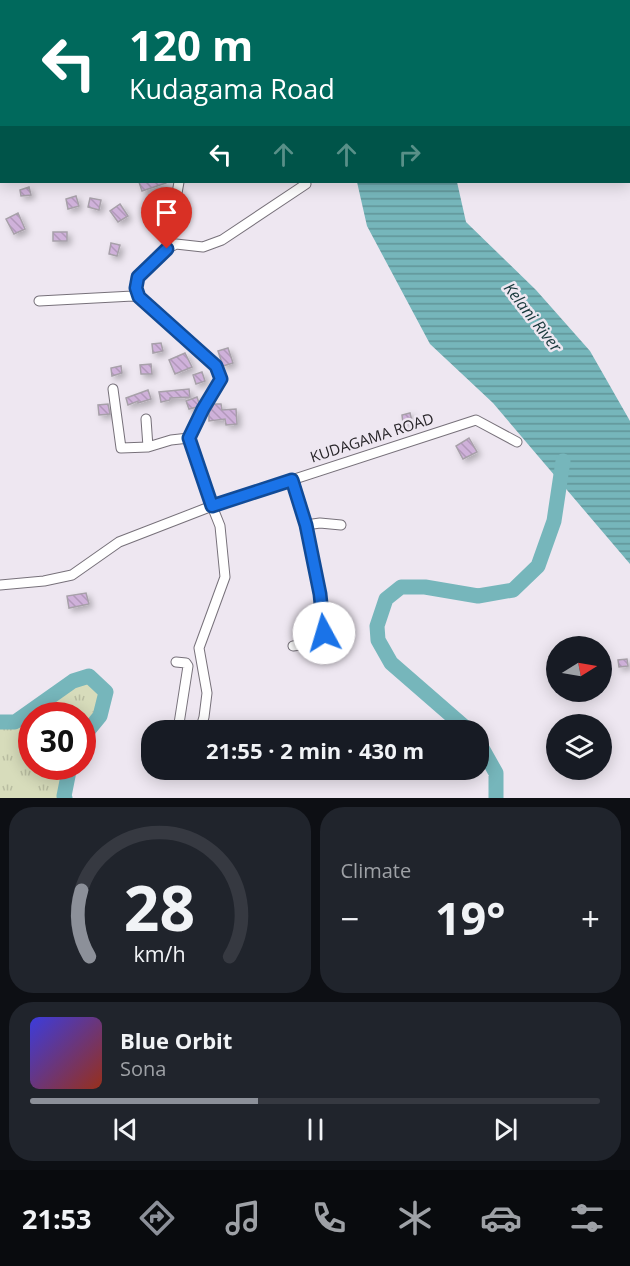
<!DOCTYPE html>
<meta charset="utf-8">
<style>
:root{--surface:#171b24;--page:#20242c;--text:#f1f3f6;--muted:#9ea1a6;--line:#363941;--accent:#8c9099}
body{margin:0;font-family:"Open Sans",sans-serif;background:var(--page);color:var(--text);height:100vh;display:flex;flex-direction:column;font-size:22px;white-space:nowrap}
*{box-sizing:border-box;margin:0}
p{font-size:20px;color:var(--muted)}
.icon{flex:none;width:33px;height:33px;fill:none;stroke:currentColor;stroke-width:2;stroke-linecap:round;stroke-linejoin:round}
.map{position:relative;height:798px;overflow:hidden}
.side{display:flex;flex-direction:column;gap:9px;padding:9px;background:#0d0f14;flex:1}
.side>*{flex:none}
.banner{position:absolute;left:0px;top:0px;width:630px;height:183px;box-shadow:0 3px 15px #0003;background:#00695c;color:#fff;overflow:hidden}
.needle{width:39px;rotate:79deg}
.controls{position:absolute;left:546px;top:636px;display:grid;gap:12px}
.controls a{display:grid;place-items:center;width:66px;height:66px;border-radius:50%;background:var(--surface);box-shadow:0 3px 15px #0003;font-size:30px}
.speed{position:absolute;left:18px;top:702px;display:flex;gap:12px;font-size:30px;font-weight:700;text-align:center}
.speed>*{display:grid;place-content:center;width:78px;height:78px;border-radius:50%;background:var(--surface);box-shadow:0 3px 15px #0003;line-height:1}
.speed .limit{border:9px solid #d22;background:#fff;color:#111}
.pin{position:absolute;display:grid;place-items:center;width:51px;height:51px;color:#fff;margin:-62px -26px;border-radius:50% 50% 50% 0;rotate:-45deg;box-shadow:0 0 6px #0007}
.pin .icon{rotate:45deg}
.me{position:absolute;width:66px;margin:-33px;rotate:354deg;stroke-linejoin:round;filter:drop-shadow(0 0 4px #0008)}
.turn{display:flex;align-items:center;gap:21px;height:126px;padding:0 30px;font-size:27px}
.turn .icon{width:78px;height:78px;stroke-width:2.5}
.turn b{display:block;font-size:42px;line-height:51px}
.lanes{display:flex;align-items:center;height:57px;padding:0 30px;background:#0003;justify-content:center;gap:30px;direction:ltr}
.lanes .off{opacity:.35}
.big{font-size:45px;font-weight:700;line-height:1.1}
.side .card{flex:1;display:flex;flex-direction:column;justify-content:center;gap:9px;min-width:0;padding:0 21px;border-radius:24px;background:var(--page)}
.side .dial{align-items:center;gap:0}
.dial svg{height:156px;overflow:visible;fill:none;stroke:var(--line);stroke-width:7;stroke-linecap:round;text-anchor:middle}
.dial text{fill:var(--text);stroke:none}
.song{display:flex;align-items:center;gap:18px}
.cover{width:72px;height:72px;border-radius:9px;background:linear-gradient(135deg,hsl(240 70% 55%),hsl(10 70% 35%))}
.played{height:6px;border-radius:3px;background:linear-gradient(90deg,var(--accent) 40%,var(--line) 40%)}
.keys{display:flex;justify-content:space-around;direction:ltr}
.heat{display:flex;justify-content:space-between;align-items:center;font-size:33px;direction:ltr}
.side .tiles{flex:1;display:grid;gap:9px;grid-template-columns:1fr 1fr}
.card:last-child{grid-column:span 2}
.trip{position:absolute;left:141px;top:720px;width:348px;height:60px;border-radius:24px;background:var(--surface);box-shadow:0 3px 15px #0003;font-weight:700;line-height:60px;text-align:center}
.tabs{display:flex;height:96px;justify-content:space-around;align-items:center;background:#090b0e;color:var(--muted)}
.tabs .icon{width:42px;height:42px}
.tabs .current{color:var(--accent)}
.tabs b{font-size:27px;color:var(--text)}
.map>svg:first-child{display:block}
.grass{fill:url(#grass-tufts)}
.water{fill:url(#water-rules)}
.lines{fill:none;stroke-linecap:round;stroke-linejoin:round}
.river{stroke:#76b6bb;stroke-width:15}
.building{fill:url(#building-back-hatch);stroke:#a7a0a9;stroke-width:1.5;filter:url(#shadow)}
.street-casing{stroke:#77717a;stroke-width:11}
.street{stroke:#fff;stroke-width:9}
.route-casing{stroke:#114b97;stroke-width:15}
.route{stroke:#1a73e8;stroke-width:10}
.labels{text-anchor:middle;stroke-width:5;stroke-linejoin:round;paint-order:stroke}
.street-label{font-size:15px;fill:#282529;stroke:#eee7f1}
.water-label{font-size:16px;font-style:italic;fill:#18383b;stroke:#eee7f1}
</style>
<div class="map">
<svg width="630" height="798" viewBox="0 0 630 798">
<defs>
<pattern id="grass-tufts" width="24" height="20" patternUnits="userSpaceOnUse" patternTransform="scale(1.5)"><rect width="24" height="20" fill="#d7dcbb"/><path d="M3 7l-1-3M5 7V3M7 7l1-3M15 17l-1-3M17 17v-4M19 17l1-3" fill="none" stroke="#b9bda1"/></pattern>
<pattern id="water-rules" width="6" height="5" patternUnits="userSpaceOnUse" patternTransform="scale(1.5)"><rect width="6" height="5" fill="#76b6bb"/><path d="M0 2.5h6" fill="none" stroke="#619498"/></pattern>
<pattern id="building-back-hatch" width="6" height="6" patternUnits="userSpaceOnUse" patternTransform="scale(1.5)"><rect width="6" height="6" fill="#cfb1da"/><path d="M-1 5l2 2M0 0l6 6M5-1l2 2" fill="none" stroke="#b298bb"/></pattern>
<filter id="shadow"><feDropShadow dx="3.5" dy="3.5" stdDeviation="3" flood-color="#0004"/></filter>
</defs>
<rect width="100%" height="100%" fill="#eee7f1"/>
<path class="grass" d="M 88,682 L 100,694 L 95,714 L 83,730 L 82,716 L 32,715 L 75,686 Z
M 31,716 L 32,766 L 65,767 L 60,798 L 0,798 L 0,727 L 16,727 Z"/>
<path class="water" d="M 317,0 L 409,0 L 409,1 L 317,2 Z
M 357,182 L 457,182 L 466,222 L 536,290 L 590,351 L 630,421 L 630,564 L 493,403 L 430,344 L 367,226 Z"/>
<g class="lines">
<path class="river" d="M 0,722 L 15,722 L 73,681 L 89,676 L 106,692 L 100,716 L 82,738
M 468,730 L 391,663 L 378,640 L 377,626 L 386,599 L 401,587 L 425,587 L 478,596 L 513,590 L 538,566 L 554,521 L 563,461
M 478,741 L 496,773 L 496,798
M 65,798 L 64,796 L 70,766"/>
</g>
<path class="building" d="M 139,182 L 166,182 L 166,183 L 142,191 Z
M 29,187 L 31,195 L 21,196 L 20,190 Z
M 76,196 L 79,206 L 68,209 L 66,199 Z
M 90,198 L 101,200 L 99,210 L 88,207 Z
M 120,204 L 128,216 L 118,222 L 110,211 Z
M 18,213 L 25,229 L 14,234 L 6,219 Z
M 53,232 L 67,232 L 67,241 L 53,241 Z
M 111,243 L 120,245 L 117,256 L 109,254 Z
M 161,343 L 163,351 L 153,353 L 152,344 Z
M 228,348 L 233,363 L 223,366 L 218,351 Z
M 185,353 L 192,367 L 175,374 L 169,360 Z
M 151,364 L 152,374 L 141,374 L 140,365 Z
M 121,366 L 122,373 L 112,376 L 111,368 Z
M 202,372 L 205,381 L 196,384 L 193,375 Z
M 189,389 L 190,397 L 170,398 L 170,400 L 161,402 L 159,392 Z
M 148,390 L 151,399 L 138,403 L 138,401 L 128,405 L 126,398 Z
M 197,397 L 199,403 L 197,407 L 189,409 L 186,401 Z
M 108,404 L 110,414 L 99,415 L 98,405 Z
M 214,404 L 221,404 L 222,410 L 236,409 L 237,424 L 226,425 L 225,419 L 209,421 L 209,413 Z
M 410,413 L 412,421 L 403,423 L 402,415 Z
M 469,438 L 477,452 L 463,459 L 456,446 Z
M 86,593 L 89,604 L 69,608 L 67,596 Z
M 627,659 L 628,666 L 619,667 L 618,660 Z"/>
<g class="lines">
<g class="street-casing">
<path id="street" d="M 0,143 L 2,143
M 167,249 L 179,182
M 39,301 L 133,296 L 139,297
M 113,389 L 121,448 L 148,447 L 171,440 L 189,438
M 146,419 L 148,447
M 292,480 L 306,525 L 320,594 L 324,633 L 317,643 L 293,646
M 306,525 L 320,523 L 341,525
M 0,585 L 44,581 L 72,575 L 119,542 L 212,506 L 476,420 L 517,442
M 176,662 L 186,663 L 188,666 L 178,730
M 200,730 L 204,717 L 207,693 L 199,648 L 225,577 L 220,526 L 212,506 L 189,438 L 203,409 L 221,379 L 216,366 L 139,297 L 136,288 L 138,277 L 167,249 L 176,244 L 203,247 L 222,240 L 306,184
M 172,770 L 171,774 L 179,773 L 182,770"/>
</g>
<use href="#street" class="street"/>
</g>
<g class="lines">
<g class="route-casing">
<path id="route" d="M 167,249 L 138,277 L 136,288 L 139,297 L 216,366 L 221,379 L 203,409 L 189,438 L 212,506 L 292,480 L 306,525 L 320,594 L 324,633"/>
</g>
<use href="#route" class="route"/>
</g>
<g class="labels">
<g class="street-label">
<text transform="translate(372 438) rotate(-18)" y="5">KUDAGAMA ROAD</text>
</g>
<g class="water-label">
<text transform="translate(533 317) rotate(52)" y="6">Kelani River</text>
</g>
</g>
</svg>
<div class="controls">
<a><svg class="needle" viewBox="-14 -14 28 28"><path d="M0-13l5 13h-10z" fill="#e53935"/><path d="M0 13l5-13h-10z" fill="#9ea1a6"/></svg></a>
<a><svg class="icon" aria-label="layers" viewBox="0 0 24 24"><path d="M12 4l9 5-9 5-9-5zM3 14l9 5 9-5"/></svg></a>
</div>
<div class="speed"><div class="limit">30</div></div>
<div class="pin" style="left:167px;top:249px;background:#d93025"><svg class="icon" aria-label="arrive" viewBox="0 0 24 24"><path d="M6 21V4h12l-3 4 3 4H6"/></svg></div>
<svg class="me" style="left:324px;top:633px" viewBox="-20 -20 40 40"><circle r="19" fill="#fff"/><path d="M0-13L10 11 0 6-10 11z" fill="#1a73e8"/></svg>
<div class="trip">21:55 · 2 min · 430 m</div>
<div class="banner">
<div class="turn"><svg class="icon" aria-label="left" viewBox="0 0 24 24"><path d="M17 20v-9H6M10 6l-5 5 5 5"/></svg><div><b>120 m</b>Kudagama Road</div></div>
<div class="lanes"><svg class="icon" aria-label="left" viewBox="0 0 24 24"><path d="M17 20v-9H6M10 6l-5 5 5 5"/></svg><svg class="icon off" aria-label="ahead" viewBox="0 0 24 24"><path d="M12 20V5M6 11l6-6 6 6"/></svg><svg class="icon off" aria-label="ahead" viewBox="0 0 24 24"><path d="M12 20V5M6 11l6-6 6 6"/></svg><svg class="icon off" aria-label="right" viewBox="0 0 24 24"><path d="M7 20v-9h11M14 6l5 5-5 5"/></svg></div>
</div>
</div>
<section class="side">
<div class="tiles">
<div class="card dial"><svg viewBox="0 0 100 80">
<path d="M14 69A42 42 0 1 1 86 69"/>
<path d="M14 69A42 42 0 0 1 10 35" stroke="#8c9099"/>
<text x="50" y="56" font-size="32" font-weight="700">28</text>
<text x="50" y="72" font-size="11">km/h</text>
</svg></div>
<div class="card"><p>Climate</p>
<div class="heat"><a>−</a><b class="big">19°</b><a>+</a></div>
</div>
<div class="card">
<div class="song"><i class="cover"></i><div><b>Blue Orbit</b><p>Sona</p></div></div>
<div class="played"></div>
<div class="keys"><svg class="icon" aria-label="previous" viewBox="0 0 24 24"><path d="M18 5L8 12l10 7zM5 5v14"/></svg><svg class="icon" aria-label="pause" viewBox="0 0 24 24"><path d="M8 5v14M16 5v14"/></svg><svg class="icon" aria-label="next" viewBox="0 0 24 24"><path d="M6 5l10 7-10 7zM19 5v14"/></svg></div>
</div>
</div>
</section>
<nav class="tabs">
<b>21:53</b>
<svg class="icon current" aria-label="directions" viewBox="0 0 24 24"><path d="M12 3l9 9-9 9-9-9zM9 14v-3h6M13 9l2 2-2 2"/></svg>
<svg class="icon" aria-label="music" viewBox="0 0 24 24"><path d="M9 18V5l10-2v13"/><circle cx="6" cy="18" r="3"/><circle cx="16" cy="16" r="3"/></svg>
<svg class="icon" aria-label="phone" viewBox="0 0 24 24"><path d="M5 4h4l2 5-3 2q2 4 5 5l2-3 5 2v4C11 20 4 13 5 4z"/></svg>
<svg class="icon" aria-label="climate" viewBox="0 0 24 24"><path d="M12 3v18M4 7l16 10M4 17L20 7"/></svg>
<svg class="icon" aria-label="car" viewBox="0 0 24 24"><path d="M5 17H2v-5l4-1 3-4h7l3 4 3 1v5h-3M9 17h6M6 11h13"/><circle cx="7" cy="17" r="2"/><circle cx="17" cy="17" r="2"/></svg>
<svg class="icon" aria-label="filters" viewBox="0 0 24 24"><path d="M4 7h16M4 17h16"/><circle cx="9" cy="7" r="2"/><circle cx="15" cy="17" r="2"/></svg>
</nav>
